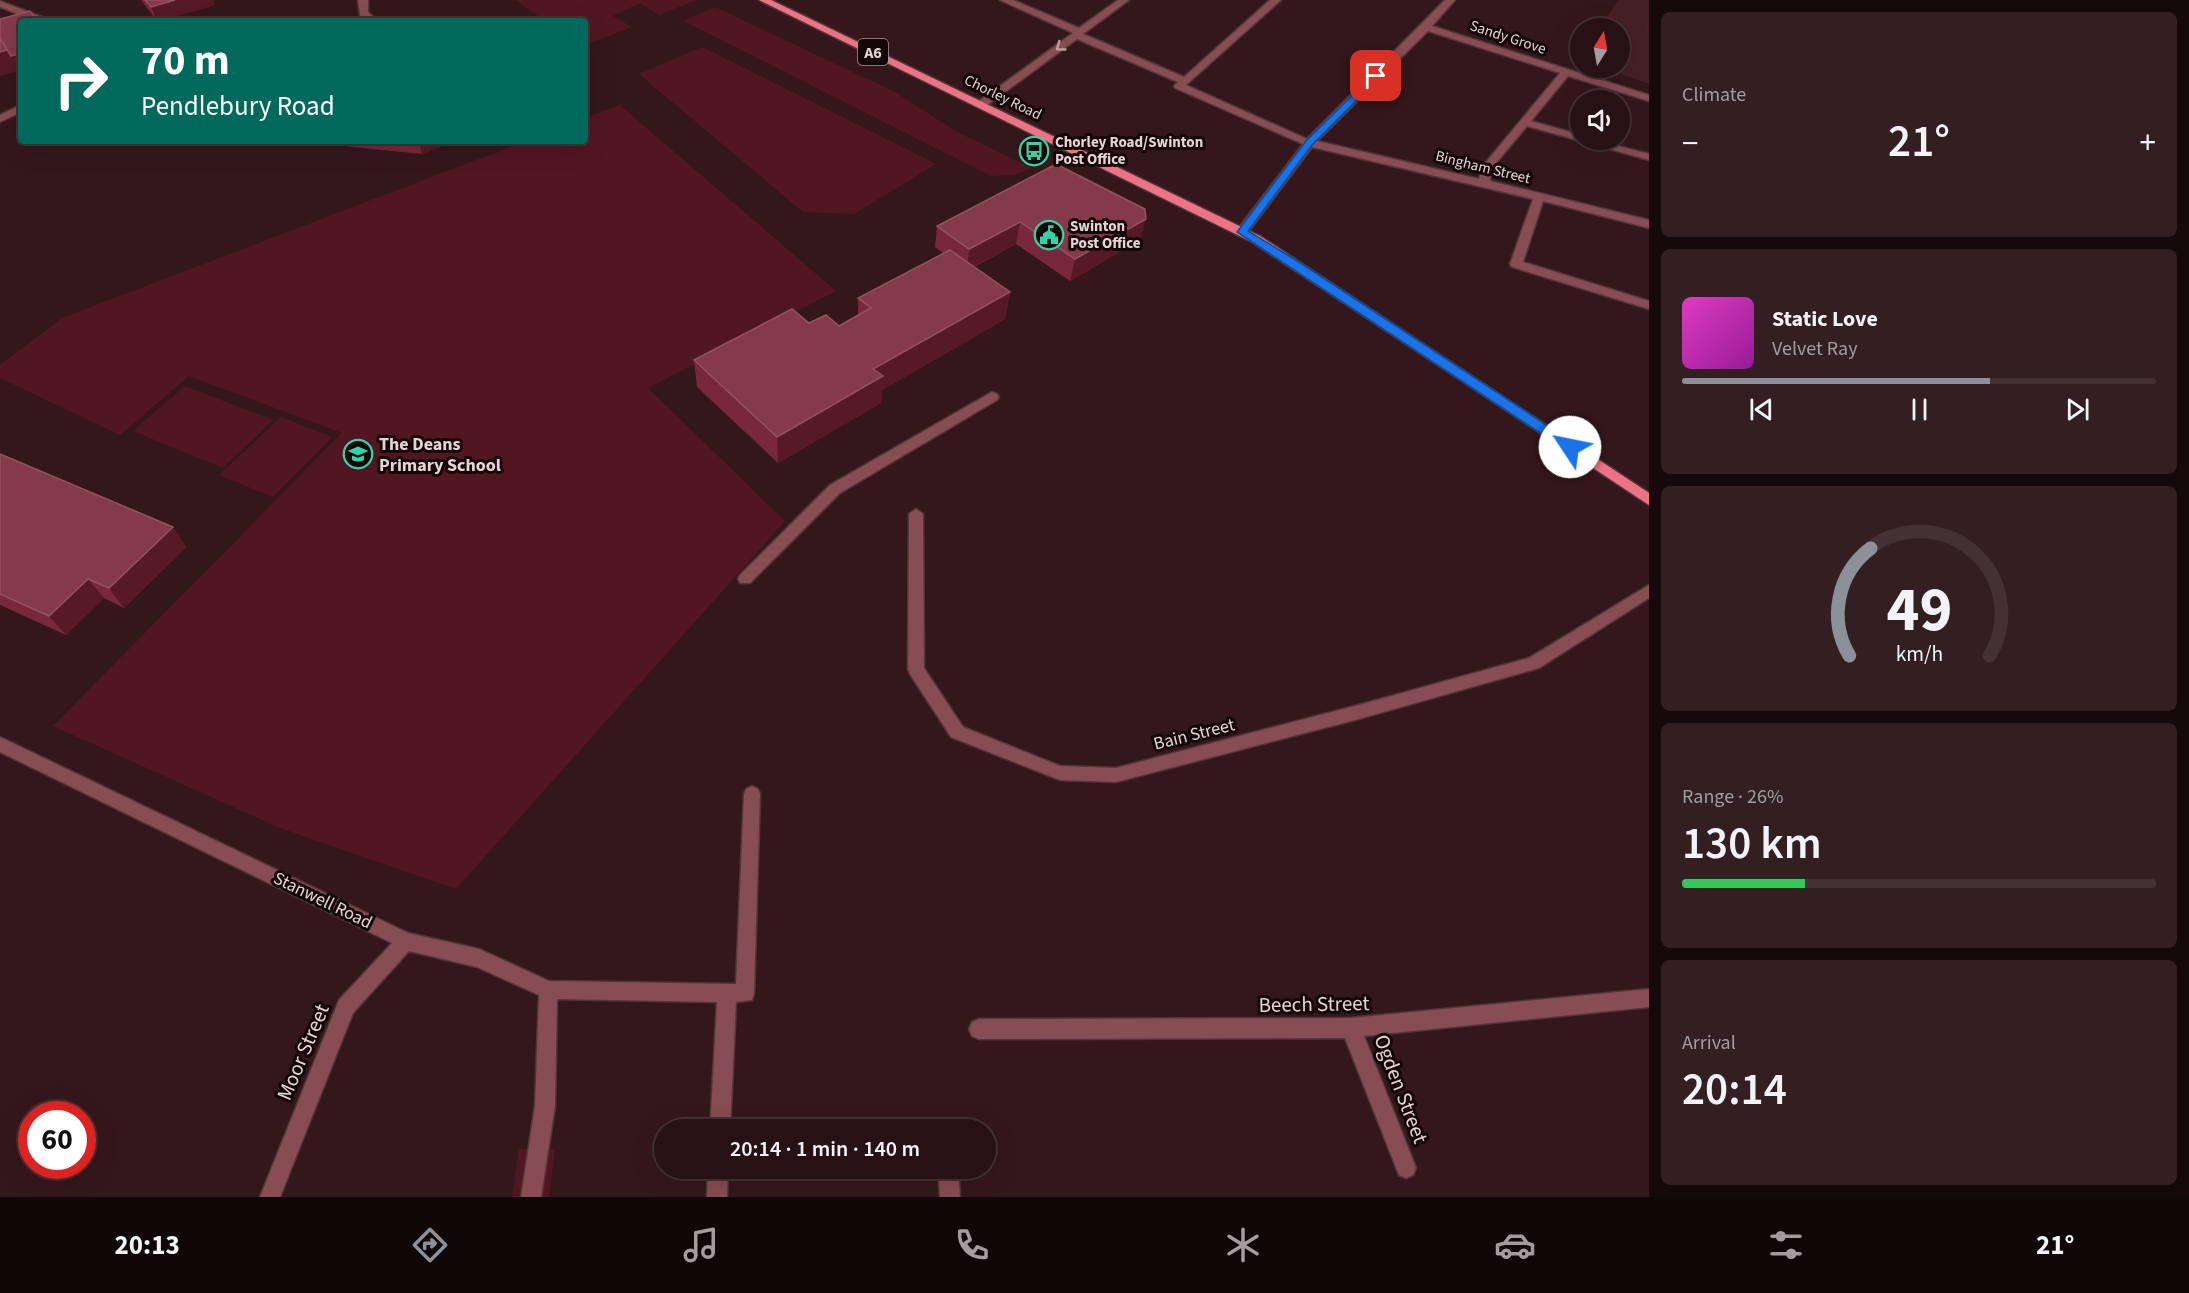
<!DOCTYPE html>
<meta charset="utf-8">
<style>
:root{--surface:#271114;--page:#331f22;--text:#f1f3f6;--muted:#a49da0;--line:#433134;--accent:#8c9099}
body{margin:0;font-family:"Source Sans 3",sans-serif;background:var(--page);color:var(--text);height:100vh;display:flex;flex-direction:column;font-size:22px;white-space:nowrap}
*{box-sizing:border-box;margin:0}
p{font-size:20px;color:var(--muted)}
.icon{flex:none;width:33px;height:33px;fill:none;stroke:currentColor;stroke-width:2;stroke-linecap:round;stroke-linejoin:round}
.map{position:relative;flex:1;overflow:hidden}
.drawer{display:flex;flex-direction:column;gap:12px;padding:12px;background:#15090b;width:540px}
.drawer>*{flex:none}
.banner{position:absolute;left:18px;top:18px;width:570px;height:126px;border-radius:6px;box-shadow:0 6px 24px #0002,0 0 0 2px var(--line);background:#00695c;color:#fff;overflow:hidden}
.needle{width:39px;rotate:11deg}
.buttons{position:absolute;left:1570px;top:18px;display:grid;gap:12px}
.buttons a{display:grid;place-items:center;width:60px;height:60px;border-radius:50%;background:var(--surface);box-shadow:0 6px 24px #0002,0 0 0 2px var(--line);font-size:30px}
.speed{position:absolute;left:18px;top:1101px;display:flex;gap:12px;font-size:30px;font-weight:700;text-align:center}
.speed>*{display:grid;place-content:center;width:78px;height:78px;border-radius:50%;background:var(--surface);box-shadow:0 6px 24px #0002,0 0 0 2px var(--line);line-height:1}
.speed .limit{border:9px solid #d22;background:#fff;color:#111}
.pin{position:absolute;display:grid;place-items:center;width:51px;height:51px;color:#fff;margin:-26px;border-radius:12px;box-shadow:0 3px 9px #0006}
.me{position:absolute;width:66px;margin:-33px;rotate:304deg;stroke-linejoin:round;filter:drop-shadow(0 0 4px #0008)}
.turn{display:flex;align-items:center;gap:21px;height:126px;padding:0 24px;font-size:27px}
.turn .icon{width:78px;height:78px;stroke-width:2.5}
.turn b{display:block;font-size:42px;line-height:51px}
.big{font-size:45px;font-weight:600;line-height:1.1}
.drawer .tile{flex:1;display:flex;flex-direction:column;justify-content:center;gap:9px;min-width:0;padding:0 21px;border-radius:9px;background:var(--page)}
.drawer .dial{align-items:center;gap:0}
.dial svg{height:156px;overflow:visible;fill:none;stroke:var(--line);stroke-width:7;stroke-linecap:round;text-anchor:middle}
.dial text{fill:var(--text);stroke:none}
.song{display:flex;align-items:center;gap:18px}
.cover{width:72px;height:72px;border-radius:9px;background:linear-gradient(135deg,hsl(310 70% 55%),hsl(300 70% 35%))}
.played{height:6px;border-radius:3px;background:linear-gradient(90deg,var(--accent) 65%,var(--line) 65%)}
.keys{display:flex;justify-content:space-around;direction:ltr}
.heat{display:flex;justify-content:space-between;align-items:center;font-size:33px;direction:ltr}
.charge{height:9px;border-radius:4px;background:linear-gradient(90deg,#34c759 26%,var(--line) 0)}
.trip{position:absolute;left:654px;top:1119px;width:342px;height:60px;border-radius:30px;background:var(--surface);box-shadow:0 6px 24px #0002,0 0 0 2px var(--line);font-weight:600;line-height:60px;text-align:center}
.tabs{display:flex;height:96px;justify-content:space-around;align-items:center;background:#100708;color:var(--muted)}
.tabs .icon{width:42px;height:42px}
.tabs .on{color:var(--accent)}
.tabs b{font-size:27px;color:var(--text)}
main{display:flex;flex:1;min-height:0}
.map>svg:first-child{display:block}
.built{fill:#452126}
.green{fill:#521623}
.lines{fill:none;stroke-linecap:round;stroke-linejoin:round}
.minor-casing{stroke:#513539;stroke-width:3}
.major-casing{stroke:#513539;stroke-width:3}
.minor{fill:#874c54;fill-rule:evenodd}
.major{fill:#ed7285;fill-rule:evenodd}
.wall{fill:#78283a}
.shaded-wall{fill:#581926}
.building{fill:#843a4a;stroke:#945260;stroke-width:1.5}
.oneway{stroke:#c19da1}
.route{fill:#1a73e8;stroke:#114b97;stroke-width:1.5}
.labels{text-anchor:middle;stroke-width:6;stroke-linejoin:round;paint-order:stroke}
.far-street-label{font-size:15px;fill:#e7d3d4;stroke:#130708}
.far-poi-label{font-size:15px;font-weight:bold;fill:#e7d3d4;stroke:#130708;text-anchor:start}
.shield{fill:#130708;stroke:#a79697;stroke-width:1.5}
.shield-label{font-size:16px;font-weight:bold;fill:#e7d3d4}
.poi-label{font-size:18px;font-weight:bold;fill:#e7d3d4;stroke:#130708;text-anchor:start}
.street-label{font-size:18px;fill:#e7d3d4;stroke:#130708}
.near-street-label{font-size:21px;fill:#e7d3d4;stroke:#130708}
</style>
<main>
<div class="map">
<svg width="1649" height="1197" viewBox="0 0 1649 1197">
<rect width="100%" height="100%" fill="#34171b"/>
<path class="built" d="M 1619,0 L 1649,0 L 1649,84 L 1604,68 L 1620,68 L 1620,28 L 1599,28 Z"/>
<path class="green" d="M 516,0 L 697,0 L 659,15 L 640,3 L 613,16 L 632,27 L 585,45 L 585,21 L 545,21 Z
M 715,7 L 895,92 L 957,132 L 1032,168 L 1014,175 L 991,176 L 684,21 Z
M 702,47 L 936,164 L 854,214 L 803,212 L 639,74 Z
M 620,105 L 836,291 L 648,388 L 785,521 L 456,889 L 280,828 L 53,726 L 342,433 L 189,376 L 120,435 L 0,378 L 0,365 L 62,318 L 526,141 L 585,141 L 585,118 Z
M 185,386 L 273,420 L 223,468 L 133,431 Z
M 281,417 L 332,437 L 273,497 L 219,475 Z
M 519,1149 L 555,1149 L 549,1197 L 512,1197 Z"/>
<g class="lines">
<g class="minor-casing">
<path id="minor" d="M 358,0 L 368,0 L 368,12 L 377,21 L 366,21 L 360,15 Z
M 1000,0 L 1013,0 L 1079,28 L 1118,0 L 1129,0 L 1083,34 L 1184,77 L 1270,0 L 1281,0 L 1186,85 L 1307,139 L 1445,0 L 1455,0 L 1432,26 L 1649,95 L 1649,101 L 1568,76 L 1531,121 L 1581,135 L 1581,140 L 1596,140 L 1649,154 L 1649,160 L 1527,126 L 1491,169 L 1490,181 L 1649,220 L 1649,228 L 1543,201 L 1523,262 L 1649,301 L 1649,309 L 1512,267 L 1510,264 L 1533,199 L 1312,147 L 1246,235 L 1238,235 L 1238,229 L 1303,144 L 1175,88 L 1174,86 L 1178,82 L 1077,39 L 986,106 L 978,106 L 978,102 L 1073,33 ZM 1428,31 L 1560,73 L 1482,167 L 1479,179 L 1317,141 Z
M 0,1 L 47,19 L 49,21 L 35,21 L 0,7 Z
M 21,105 L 21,112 L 0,122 L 0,115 Z
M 992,392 L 997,394 L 999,397 L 997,400 L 840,493 L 750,583 L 740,583 L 738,579 L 740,575 L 830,485 Z
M 916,509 L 923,514 L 924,668 L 963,727 L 1060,766 L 1116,768 L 1355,706 L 1529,658 L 1649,585 L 1649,598 L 1539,668 L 1355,720 L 1116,782 L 1060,780 L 951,737 L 910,674 L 908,669 L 909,514 Z
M 0,737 L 408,933 L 479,949 L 549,981 L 736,984 L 744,794 L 746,789 L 752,786 L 758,789 L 760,794 L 754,993 L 752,1000 L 736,1002 L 730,1130 L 710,1130 L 717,1002 L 557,999 L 555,1106 L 541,1197 L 521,1197 L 535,1106 L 539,995 L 477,967 L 409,951 L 353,1013 L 280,1197 L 260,1197 L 339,1000 L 392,943 L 0,752 Z
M 1649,989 L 1649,1007 L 1364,1036 L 1416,1168 L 1413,1175 L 1406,1178 L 1399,1175 L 1345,1038 L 979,1039 L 972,1036 L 969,1029 L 972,1022 L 979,1019 L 1351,1018 Z
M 708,1168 L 728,1168 L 727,1197 L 707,1197 Z
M 938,1168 L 958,1168 L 960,1197 L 940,1197 Z"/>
</g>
<g class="major-casing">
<path id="major" d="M 759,0 L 771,0 L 1260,236 L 1649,493 L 1649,505 L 1252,242 Z"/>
</g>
<use href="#minor" class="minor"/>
<use href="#major" class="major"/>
</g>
<path class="wall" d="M 141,0 L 213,0 L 215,5 L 157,21 Z
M 295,141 L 454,141 L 422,154 Z
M 1056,164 L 1140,240 L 1070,281 L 1016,244 L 974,267 L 1010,292 L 1005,319 L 882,390 L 881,403 L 778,463 L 697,387 L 694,360 L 809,323 L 839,326 L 858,316 L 858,298 L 943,253 L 935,247 L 937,226 Z
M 0,454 L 173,527 L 186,547 L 124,608 L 104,598 L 66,635 L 0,605 Z"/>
<path class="shaded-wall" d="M 175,0 L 213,0 L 215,5 L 157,21 L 151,7 Z
M 7,50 L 21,53 L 21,70 L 0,76 L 0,52 Z
M 419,141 L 454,141 L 422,154 Z
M 1146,219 L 1140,240 L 1070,281 L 1075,259 Z
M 1020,222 L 1016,244 L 967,270 L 969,249 Z
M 1010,292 L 1005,319 L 882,390 L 881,403 L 778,463 L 777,437 L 873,369 Z
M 173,527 L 186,547 L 124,608 L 109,588 Z
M 88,579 L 104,598 L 66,635 L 49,616 Z"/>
<path class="building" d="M 145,0 L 175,0 L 151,7 Z
M 30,11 L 37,21 L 21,21 L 21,53 L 11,56 L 0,38 L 0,19 Z
M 0,38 L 7,50 L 0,52 Z
M 1056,164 L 1145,209 L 1146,219 L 1075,259 L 1020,222 L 969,249 L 937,226 Z
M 950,250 L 1010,292 L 873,369 L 883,376 L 777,437 L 694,360 L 792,309 L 809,323 L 826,315 L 839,326 L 871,308 L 858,298 Z
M 0,454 L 173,527 L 109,588 L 88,579 L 49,616 L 0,594 Z"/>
<defs><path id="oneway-chevron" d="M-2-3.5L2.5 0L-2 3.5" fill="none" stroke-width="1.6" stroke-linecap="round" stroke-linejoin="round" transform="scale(1.5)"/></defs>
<use class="oneway" href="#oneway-chevron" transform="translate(1060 47) rotate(144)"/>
<path class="route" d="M 1373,75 L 1381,76 L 1312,145 L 1248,231 L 1299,262 L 1575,444 L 1576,447 L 1575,450 L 1566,450 L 1237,232 L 1306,141 Z"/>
<defs>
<g id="bus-ring" transform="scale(1.5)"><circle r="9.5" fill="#130708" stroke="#31d4a9" stroke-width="1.5"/><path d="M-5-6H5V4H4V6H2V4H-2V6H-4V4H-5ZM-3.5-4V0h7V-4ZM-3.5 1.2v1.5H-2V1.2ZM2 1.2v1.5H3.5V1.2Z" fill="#31d4a9"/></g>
<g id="civic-ring" transform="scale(1.5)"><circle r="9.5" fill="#130708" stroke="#31d4a9" stroke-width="1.5"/><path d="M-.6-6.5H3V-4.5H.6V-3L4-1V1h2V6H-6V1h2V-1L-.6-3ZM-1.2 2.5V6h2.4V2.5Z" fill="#31d4a9"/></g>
<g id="school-ring" transform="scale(1.5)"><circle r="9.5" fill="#130708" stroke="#31d4a9" stroke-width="1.5"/><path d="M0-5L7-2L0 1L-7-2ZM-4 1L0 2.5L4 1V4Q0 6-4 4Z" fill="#31d4a9"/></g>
</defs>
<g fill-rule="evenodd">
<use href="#bus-ring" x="1034" y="151"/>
<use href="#civic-ring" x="1049" y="235"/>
<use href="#school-ring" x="358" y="454"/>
</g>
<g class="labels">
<g class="far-street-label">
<text transform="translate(1508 37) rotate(18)" y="5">Sandy Grove</text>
<text transform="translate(1003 97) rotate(26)" y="5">Chorley Road</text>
<text transform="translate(1483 167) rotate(14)" y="5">Bingham Street</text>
</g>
<g class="far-poi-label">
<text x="1055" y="147">Chorley Road/Swinton<tspan x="1055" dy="17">Post Office</tspan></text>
<text x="1070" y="231">Swinton<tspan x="1070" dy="17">Post Office</tspan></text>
</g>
<rect class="shield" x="858" y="39" width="30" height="26" rx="4.5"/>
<g class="shield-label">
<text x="873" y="58">A6</text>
</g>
<g class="poi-label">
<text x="379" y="450">The Deans<tspan x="379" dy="21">Primary School</tspan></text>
</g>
<g class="street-label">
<text transform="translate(1194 734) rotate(-14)" y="6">Bain Street</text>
<text transform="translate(323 900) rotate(26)" y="6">Stanwell Road</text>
</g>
<g class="near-street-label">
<text transform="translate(1314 1004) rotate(-1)" y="7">Beech Street</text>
<text transform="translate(303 1052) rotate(-67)" y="7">Moor Street</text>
<text transform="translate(1401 1089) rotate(69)" y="7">Ogden Street</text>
</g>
</g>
</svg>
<div class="buttons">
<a><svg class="needle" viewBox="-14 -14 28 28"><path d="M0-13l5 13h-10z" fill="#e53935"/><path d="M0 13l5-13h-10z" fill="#a49da0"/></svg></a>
<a><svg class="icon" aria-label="sound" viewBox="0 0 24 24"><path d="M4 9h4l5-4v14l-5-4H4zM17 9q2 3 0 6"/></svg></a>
</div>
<div class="speed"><div class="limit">60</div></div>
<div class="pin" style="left:1376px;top:76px;background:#d93025"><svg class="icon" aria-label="arrive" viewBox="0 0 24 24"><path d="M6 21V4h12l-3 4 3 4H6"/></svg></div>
<svg class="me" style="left:1570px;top:447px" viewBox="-20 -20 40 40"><circle r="19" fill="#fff"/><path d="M0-13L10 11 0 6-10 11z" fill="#1a73e8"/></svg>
<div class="trip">20:14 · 1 min · 140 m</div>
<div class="banner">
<div class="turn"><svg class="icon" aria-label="right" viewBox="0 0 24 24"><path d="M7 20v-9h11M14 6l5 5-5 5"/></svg><div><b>70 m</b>Pendlebury Road</div></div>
</div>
</div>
<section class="drawer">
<div class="tile"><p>Climate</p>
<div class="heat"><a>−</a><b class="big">21°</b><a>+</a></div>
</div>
<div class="tile">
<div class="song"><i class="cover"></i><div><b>Static Love</b><p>Velvet Ray</p></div></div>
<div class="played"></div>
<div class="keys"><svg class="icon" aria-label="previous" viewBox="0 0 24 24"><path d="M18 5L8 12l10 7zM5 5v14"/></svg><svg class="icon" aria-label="pause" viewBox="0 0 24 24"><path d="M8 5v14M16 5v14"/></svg><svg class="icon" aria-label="next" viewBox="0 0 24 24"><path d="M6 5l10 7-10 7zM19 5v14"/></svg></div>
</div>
<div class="tile dial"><svg viewBox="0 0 100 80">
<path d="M14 69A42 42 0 1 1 86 69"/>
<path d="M14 69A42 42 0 0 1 25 14" stroke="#8c9099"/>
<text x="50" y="56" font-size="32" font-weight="700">49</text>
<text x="50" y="72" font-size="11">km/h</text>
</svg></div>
<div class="tile"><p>Range · 26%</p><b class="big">130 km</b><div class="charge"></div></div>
<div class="tile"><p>Arrival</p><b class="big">20:14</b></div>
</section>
</main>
<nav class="tabs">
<b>20:13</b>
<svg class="icon on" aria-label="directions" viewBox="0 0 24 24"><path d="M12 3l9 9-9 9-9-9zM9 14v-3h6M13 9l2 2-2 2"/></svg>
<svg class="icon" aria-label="music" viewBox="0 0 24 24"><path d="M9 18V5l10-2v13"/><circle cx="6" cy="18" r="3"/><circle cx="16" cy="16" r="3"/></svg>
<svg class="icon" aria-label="phone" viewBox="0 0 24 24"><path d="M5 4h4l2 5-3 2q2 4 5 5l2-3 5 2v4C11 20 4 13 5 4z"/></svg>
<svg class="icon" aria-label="climate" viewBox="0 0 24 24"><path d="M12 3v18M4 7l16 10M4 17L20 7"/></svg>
<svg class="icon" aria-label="car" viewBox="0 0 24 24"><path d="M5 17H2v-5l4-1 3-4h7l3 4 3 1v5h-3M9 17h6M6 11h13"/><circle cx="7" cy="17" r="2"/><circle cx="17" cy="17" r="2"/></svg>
<svg class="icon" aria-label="filters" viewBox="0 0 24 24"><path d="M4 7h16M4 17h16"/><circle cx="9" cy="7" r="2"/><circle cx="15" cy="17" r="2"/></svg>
<b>21°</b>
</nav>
